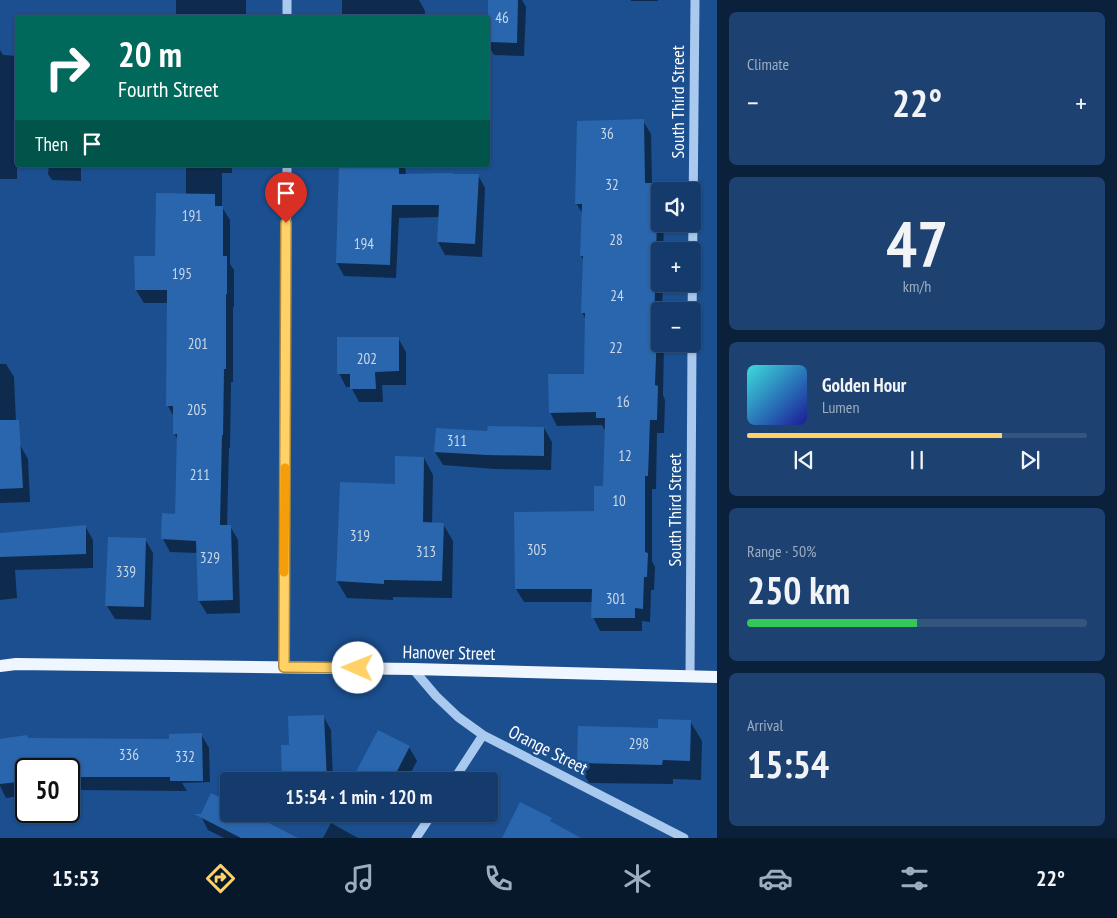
<!DOCTYPE html>
<meta charset="utf-8">
<style>
:root{--surface:#143b6b;--page:#1d4271;--text:#f1f3f6;--muted:#9dadc1;--line:#33557e;--accent:#ffd166}
body{margin:0;font-family:"PT Sans Narrow",sans-serif;background:var(--page);color:var(--text);height:100vh;display:flex;flex-direction:column;font-size:19px;white-space:nowrap}
*{box-sizing:border-box;margin:0}
p{font-size:16px;color:var(--muted)}
.icon{flex:none;width:28px;height:28px;fill:none;stroke:currentColor;stroke-width:2;stroke-linecap:round;stroke-linejoin:round}
.map{position:relative;flex:1;overflow:hidden}
.drawer{display:flex;flex-direction:column;gap:12px;padding:12px;background:#0b203b;width:400px}
.drawer>*{flex:none}
.top-card{position:absolute;left:15px;top:15px;width:475px;height:152px;border-radius:5px;box-shadow:0 1px 4px #0004,0 0 0 1px var(--line);background:#00695c;color:#fff;overflow:hidden}
.controls{position:absolute;left:651px;top:182px;display:grid;gap:10px}
.controls a{display:grid;place-items:center;width:50px;height:50px;border-radius:5px;background:var(--surface);box-shadow:0 1px 4px #0004,0 0 0 1px var(--line);font-size:25px}
.speed{position:absolute;left:15px;top:758px;display:flex;gap:10px;font-size:25px;font-weight:700;text-align:center}
.speed>*{display:grid;place-content:center;width:65px;height:65px;border-radius:50%;background:var(--surface);box-shadow:0 1px 4px #0004,0 0 0 1px var(--line);line-height:1}
.speed .limit{border:2px solid #111;border-radius:8px;background:#fff;color:#111}
.pin{position:absolute;display:grid;place-items:center;width:42px;height:42px;color:#fff;margin:-51px -21px;border-radius:50% 50% 50% 0;rotate:-45deg;box-shadow:0 0 5px #0007}
.pin .icon{rotate:45deg}
.me{position:absolute;width:55px;margin:-28px;rotate:271deg;stroke-linejoin:round;filter:drop-shadow(0 0 4px #0008)}
.turn{display:flex;align-items:center;gap:18px;height:105px;padding:0 20px;font-size:22px}
.turn .icon{width:65px;height:65px;stroke-width:2.5}
.turn b{display:block;font-size:35px;line-height:42px}
.then{display:flex;align-items:center;height:48px;padding:0 20px;background:#0003;gap:10px;font-size:19px}
.big{font-size:38px;font-weight:600;line-height:1.1}
.drawer .card{flex:1;display:flex;flex-direction:column;justify-content:center;gap:8px;min-width:0;padding:0 18px;border-radius:8px;background:var(--page)}
.drawer .dial{align-items:center;gap:0}
.dial b{font-size:65px;line-height:1}
.song{display:flex;align-items:center;gap:15px}
.cover{width:60px;height:60px;border-radius:8px;background:linear-gradient(135deg,hsl(180 70% 55%),hsl(240 70% 35%))}
.played{height:5px;border-radius:2px;background:linear-gradient(90deg,var(--accent) 75%,var(--line) 75%)}
.keys{display:flex;justify-content:space-around;direction:ltr}
.heat{display:flex;justify-content:space-between;align-items:center;font-size:28px;direction:ltr}
.charge{height:8px;border-radius:4px;background:linear-gradient(90deg,#34c759 50%,var(--line) 0)}
.trip{position:absolute;left:220px;top:772px;width:278px;height:50px;border-radius:5px;background:var(--surface);box-shadow:0 1px 4px #0004,0 0 0 1px var(--line);font-weight:600;line-height:50px;text-align:center}
.tabs{display:flex;height:80px;justify-content:space-around;align-items:center;background:#08182b;color:var(--muted)}
.tabs .icon{width:35px;height:35px}
.tabs .active{color:var(--accent)}
.tabs b{font-size:22px;color:var(--text)}
main{display:flex;flex:1;min-height:0}
.map>svg:first-child{display:block}
.shadow{fill:#0007}
.building{fill:#2a66ad}
.lines{fill:none;stroke-linecap:round;stroke-linejoin:round}
.minor{stroke:#a9c9ee;stroke-width:9}
.major{stroke:#f0f6ff;stroke-width:12}
.route-casing{stroke:#a68842;stroke-width:12}
.route{stroke:#ffd166;stroke-width:9}
.slow{stroke:#f59e0b;stroke-width:9}
.labels{text-anchor:middle;stroke-width:5;stroke-linejoin:round;paint-order:stroke}
.number-label{font-size:15px;fill:#cad9ea}
.street-label{font-size:18px;fill:#fff;stroke:#1b4f8f}
</style>
<main>
<div class="map">
<svg width="717" height="838" viewBox="0 0 717 838">
<rect width="100%" height="100%" fill="#1b4f8f"/>
<path class="shadow" d="M 176,0 L 246,0 L 246,18 L 178,18 L 176,15 Z
M 342,0 L 419,0 L 425,11 L 425,18 L 342,18 Z
M 488,0 L 522,0 L 526,7 L 524,56 L 494,55 L 488,44 Z
M 631,0 L 658,0 L 658,1 L 631,1 Z
M 0,50 L 3,55 L 18,56 L 17,179 L 0,179 Z
M 643,121 L 651,134 L 652,184 L 657,184 L 661,191 L 660,191 L 660,224 L 664,224 L 663,251 L 660,251 L 660,284 L 663,284 L 662,311 L 660,311 L 660,344 L 664,344 L 663,395 L 665,400 L 664,433 L 657,433 L 656,489 L 652,489 L 652,561 L 655,567 L 654,590 L 651,590 L 650,622 L 642,621 L 642,631 L 600,631 L 593,617 L 593,602 L 524,602 L 516,589 L 515,513 L 595,512 L 604,487 L 605,431 L 602,425 L 557,426 L 550,412 L 585,375 L 586,320 L 582,312 L 584,261 L 581,256 L 583,214 L 576,203 Z
M 49,165 L 81,165 L 81,181 L 52,180 L 48,174 Z
M 186,165 L 232,165 L 232,173 L 222,173 L 222,207 L 230,220 L 230,264 L 234,270 L 234,307 L 233,307 L 233,382 L 231,382 L 230,448 L 229,448 L 227,526 L 230,526 L 238,540 L 240,613 L 207,614 L 199,601 L 198,553 L 170,552 L 163,539 L 176,515 L 178,440 L 174,433 L 174,417 L 168,406 L 168,303 L 144,303 L 136,290 L 157,258 L 186,195 Z
M 340,165 L 405,165 L 406,175 L 478,175 L 485,188 L 482,257 L 445,255 L 438,242 L 439,217 L 399,218 L 396,278 L 344,276 L 337,263 Z
M 398,338 L 406,352 L 406,385 L 382,385 L 383,402 L 359,402 L 351,387 L 346,387 L 339,373 Z
M 0,364 L 6,364 L 14,377 L 17,445 L 20,445 L 28,459 L 30,502 L 0,503 Z
M 544,428 L 552,442 L 551,470 L 495,469 L 443,465 L 435,452 L 489,432 Z
M 424,458 L 433,475 L 432,524 L 443,524 L 453,541 L 452,598 L 393,597 L 393,600 L 347,598 L 337,581 L 396,486 Z
M 85,526 L 93,540 L 93,568 L 15,570 L 17,598 L 0,600 L 0,534 Z
M 145,539 L 153,553 L 151,620 L 115,619 L 107,606 Z
M 323,716 L 331,730 L 333,781 L 331,781 L 299,764 Z
M 690,721 L 702,741 L 701,780 L 673,779 L 673,784 L 589,783 L 578,763 Z
M 379,731 L 409,747 L 417,761 L 409,776 L 412,781 L 352,781 Z
M 201,734 L 209,748 L 210,782 L 182,783 L 187,791 L 77,790 L 77,799 L 69,799 L 69,769 L 26,769 L 26,795 L 6,798 L 0,786 L 0,740 L 170,740 Z
M 229,814 L 248,814 L 275,827 L 281,838 L 224,838 L 208,830 L 201,816 Z
M 393,814 L 403,814 L 401,818 Z
M 331,823 L 358,838 L 323,838 Z"/>
<path class="building" d="M 488,0 L 518,0 L 517,43 L 488,42 Z
M 644,119 L 645,183 L 658,183 L 654,329 L 657,329 L 655,385 L 658,386 L 657,420 L 650,420 L 648,476 L 645,476 L 645,552 L 648,553 L 647,577 L 644,577 L 643,609 L 635,608 L 635,618 L 591,618 L 592,589 L 515,589 L 514,512 L 594,511 L 594,486 L 603,486 L 605,418 L 596,418 L 596,412 L 549,413 L 548,374 L 584,374 L 585,313 L 581,313 L 583,256 L 580,256 L 582,204 L 575,204 L 577,121 Z
M 339,165 L 399,165 L 399,174 L 453,173 L 453,174 L 479,174 L 475,244 L 437,242 L 439,205 L 392,205 L 390,265 L 336,263 Z
M 156,193 L 215,194 L 215,206 L 223,206 L 223,256 L 227,256 L 227,294 L 226,294 L 226,369 L 224,369 L 223,435 L 222,435 L 220,525 L 231,525 L 233,600 L 198,601 L 196,541 L 161,539 L 162,513 L 175,514 L 177,434 L 173,434 L 173,406 L 166,406 L 167,290 L 135,290 L 134,256 L 155,256 Z
M 337,337 L 399,337 L 399,371 L 375,372 L 376,389 L 350,389 L 350,374 L 337,374 Z
M 0,420 L 19,420 L 23,488 L 0,489 Z
M 488,426 L 544,427 L 544,456 L 487,455 L 434,452 L 436,428 L 487,431 Z
M 395,456 L 424,457 L 423,522 L 444,523 L 442,581 L 384,580 L 384,584 L 336,581 L 340,482 L 395,484 Z
M 86,525 L 86,554 L 0,557 L 0,533 Z
M 108,537 L 146,538 L 144,607 L 105,606 Z
M 324,715 L 327,781 L 282,781 L 281,745 L 289,745 L 288,716 Z
M 658,719 L 691,720 L 690,761 L 663,760 L 662,765 L 577,763 L 578,726 L 658,728 Z
M 378,730 L 410,746 L 392,781 L 351,781 Z
M 202,733 L 203,781 L 170,781 L 170,777 L 69,777 L 69,769 L 26,769 L 26,781 L 0,784 L 0,739 L 27,735 L 28,738 L 169,739 L 169,734 Z
M 211,793 L 229,802 L 229,814 L 251,814 L 298,838 L 241,838 L 194,814 L 201,814 Z
M 520,802 L 552,818 L 550,821 L 581,838 L 502,838 Z"/>
<g class="lines">
<path class="minor" d="M 287,18 L 287,0
M 692,324 L 695,0
M 284,667 L 287,165
M 413,669 L 436,696 L 458,717 L 483,735 L 684,838
M 690,677 L 692,344
M 453,781 L 483,735
M 416,838 L 432,814"/>
<path class="major" d="M 0,666 L 16,664 L 413,669 L 717,677"/>
</g>
<g class="lines">
<g class="route-casing">
<path id="route" d="M 286,223 L 284,667 L 358,668"/>
</g>
<use href="#route" class="route"/>
<path class="slow" d="M 284,572 L 285,468"/>
</g>
<g class="labels">
<g class="number-label">
<text x="502" y="23">46</text>
<text x="607" y="139">36</text>
<text x="612" y="190">32</text>
<text x="192" y="221">191</text>
<text x="616" y="245">28</text>
<text x="364" y="249">194</text>
<text x="182" y="279">195</text>
<text x="617" y="301">24</text>
<text x="198" y="349">201</text>
<text x="616" y="353">22</text>
<text x="367" y="364">202</text>
<text x="623" y="407">16</text>
<text x="197" y="415">205</text>
<text x="457" y="446">311</text>
<text x="625" y="461">12</text>
<text x="200" y="480">211</text>
<text x="619" y="506">10</text>
<text x="360" y="541">319</text>
<text x="537" y="555">305</text>
<text x="426" y="557">313</text>
<text x="210" y="563">329</text>
<text x="126" y="577">339</text>
<text x="616" y="604">301</text>
<text x="639" y="749">298</text>
<text x="129" y="760">336</text>
<text x="185" y="762">332</text>
</g>
<g class="street-label">
<text transform="translate(678 102) rotate(-90)" y="6">South Third Street</text>
<text transform="translate(675 510) rotate(-90)" y="6">South Third Street</text>
<text transform="translate(449 653) rotate(1)" y="6">Hanover Street</text>
<text transform="translate(548 750) rotate(27)" y="6">Orange Street</text>
</g>
</g>
</svg>
<div class="controls">
<a><svg class="icon" aria-label="sound" viewBox="0 0 24 24"><path d="M4 9h4l5-4v14l-5-4H4zM17 9q2 3 0 6"/></svg></a>
<a>+</a>
<a>−</a>
</div>
<div class="speed"><div class="limit">50</div></div>
<div class="pin" style="left:286px;top:223px;background:#d93025"><svg class="icon" aria-label="arrive" viewBox="0 0 24 24"><path d="M6 21V4h12l-3 4 3 4H6"/></svg></div>
<svg class="me" style="left:358px;top:668px" viewBox="-20 -20 40 40"><circle r="19" fill="#fff"/><path d="M0-13L10 11 0 6-10 11z" fill="#ffd166"/></svg>
<div class="trip">15:54 · 1 min · 120 m</div>
<div class="top-card">
<div class="turn"><svg class="icon" aria-label="right" viewBox="0 0 24 24"><path d="M7 20v-9h11M14 6l5 5-5 5"/></svg><div><b>20 m</b>Fourth Street</div></div>
<div class="then">Then<svg class="icon" aria-label="arrive" viewBox="0 0 24 24"><path d="M6 21V4h12l-3 4 3 4H6"/></svg></div>
</div>
</div>
<section class="drawer">
<div class="card"><p>Climate</p>
<div class="heat"><a>−</a><b class="big">22°</b><a>+</a></div>
</div>
<div class="card dial"><b>47</b><p>km/h</p></div>
<div class="card">
<div class="song"><i class="cover"></i><div><b>Golden Hour</b><p>Lumen</p></div></div>
<div class="played"></div>
<div class="keys"><svg class="icon" aria-label="previous" viewBox="0 0 24 24"><path d="M18 5L8 12l10 7zM5 5v14"/></svg><svg class="icon" aria-label="pause" viewBox="0 0 24 24"><path d="M8 5v14M16 5v14"/></svg><svg class="icon" aria-label="next" viewBox="0 0 24 24"><path d="M6 5l10 7-10 7zM19 5v14"/></svg></div>
</div>
<div class="card"><p>Range · 50%</p><b class="big">250 km</b><div class="charge"></div></div>
<div class="card"><p>Arrival</p><b class="big">15:54</b></div>
</section>
</main>
<nav class="tabs">
<b>15:53</b>
<svg class="icon active" aria-label="directions" viewBox="0 0 24 24"><path d="M12 3l9 9-9 9-9-9zM9 14v-3h6M13 9l2 2-2 2"/></svg>
<svg class="icon" aria-label="music" viewBox="0 0 24 24"><path d="M9 18V5l10-2v13"/><circle cx="6" cy="18" r="3"/><circle cx="16" cy="16" r="3"/></svg>
<svg class="icon" aria-label="phone" viewBox="0 0 24 24"><path d="M5 4h4l2 5-3 2q2 4 5 5l2-3 5 2v4C11 20 4 13 5 4z"/></svg>
<svg class="icon" aria-label="climate" viewBox="0 0 24 24"><path d="M12 3v18M4 7l16 10M4 17L20 7"/></svg>
<svg class="icon" aria-label="car" viewBox="0 0 24 24"><path d="M5 17H2v-5l4-1 3-4h7l3 4 3 1v5h-3M9 17h6M6 11h13"/><circle cx="7" cy="17" r="2"/><circle cx="17" cy="17" r="2"/></svg>
<svg class="icon" aria-label="filters" viewBox="0 0 24 24"><path d="M4 7h16M4 17h16"/><circle cx="9" cy="7" r="2"/><circle cx="15" cy="17" r="2"/></svg>
<b>22°</b>
</nav>
